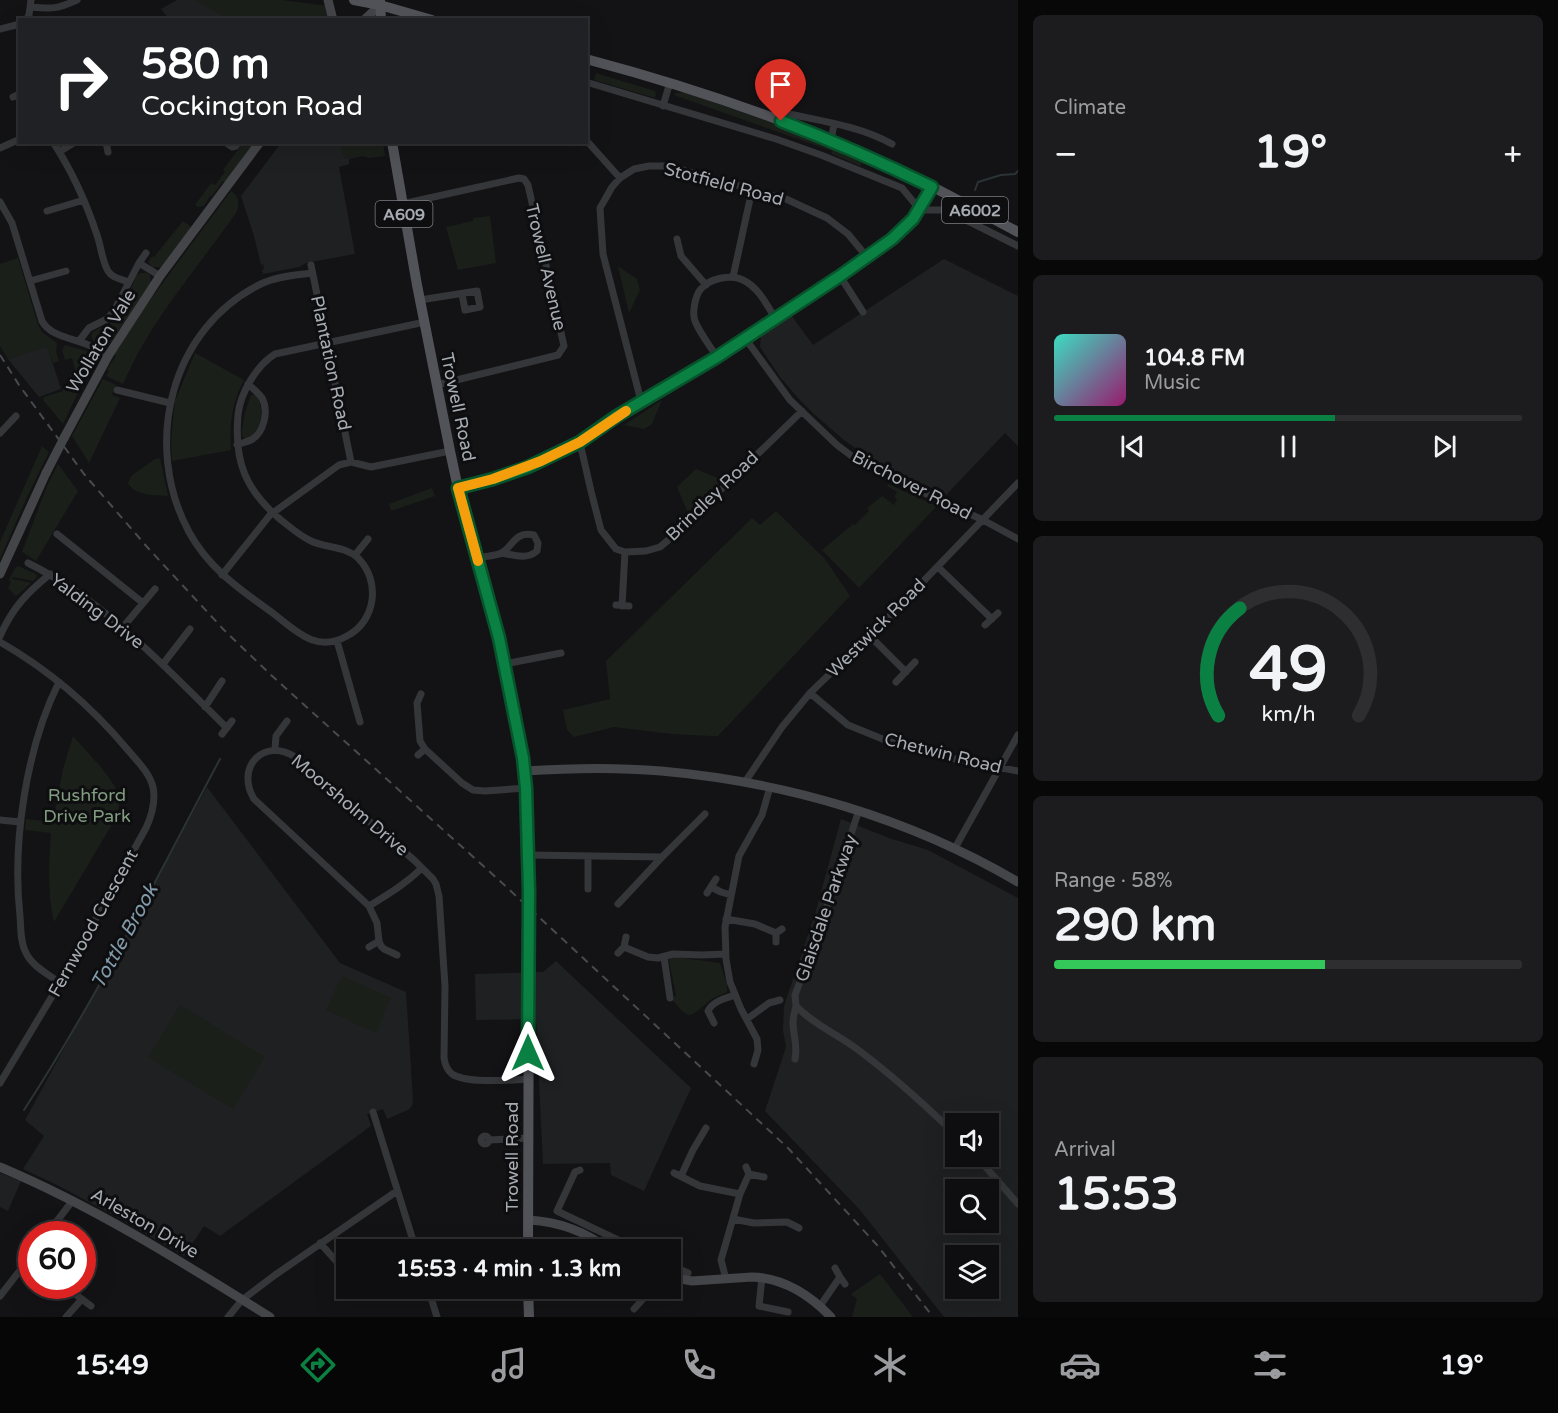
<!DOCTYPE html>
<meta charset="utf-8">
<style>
:root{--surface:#0e0e10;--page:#1c1c1e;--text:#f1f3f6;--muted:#9b9c9f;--line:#2e2e30;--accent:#0b8043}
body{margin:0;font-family:"Varela Round",sans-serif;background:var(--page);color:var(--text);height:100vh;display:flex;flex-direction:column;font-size:22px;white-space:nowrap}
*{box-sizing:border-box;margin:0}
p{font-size:20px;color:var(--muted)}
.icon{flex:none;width:33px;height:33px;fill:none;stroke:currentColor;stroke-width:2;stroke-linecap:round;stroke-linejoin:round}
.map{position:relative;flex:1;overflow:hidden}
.details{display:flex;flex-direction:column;gap:15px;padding:15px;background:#080809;width:540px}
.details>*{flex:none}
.banner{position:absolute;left:18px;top:18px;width:570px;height:126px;border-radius:0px;box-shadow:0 6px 24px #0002,0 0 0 2px var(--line);background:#202124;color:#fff;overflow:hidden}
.fabs{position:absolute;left:945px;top:1113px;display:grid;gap:12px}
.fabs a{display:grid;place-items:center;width:54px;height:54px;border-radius:0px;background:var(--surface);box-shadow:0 6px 24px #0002,0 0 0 2px var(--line);font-size:30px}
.speed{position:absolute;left:18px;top:1221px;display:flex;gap:12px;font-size:30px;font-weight:700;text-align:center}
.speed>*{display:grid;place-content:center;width:78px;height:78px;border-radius:50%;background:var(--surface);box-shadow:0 6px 24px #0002,0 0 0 2px var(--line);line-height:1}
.speed .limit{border:9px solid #d22;background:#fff;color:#111}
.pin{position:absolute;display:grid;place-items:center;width:51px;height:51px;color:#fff;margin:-62px -26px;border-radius:50% 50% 50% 0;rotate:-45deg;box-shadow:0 0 6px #0007}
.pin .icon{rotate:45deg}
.me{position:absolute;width:66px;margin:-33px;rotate:0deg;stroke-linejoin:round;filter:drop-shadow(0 0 4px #0008)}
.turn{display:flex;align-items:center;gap:21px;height:126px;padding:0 24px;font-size:27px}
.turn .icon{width:78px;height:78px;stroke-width:2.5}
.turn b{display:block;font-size:42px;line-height:51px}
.big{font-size:45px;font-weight:700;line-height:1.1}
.details .widget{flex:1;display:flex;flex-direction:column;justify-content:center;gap:9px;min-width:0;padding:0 21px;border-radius:9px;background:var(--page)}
.details .dial{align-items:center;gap:0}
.dial svg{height:156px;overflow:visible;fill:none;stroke:var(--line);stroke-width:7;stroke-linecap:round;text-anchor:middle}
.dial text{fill:var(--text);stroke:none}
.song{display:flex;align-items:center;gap:18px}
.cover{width:72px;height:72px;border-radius:9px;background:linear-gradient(135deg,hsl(170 70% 55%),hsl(320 70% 35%))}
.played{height:6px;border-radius:3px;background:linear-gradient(90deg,var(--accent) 60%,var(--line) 60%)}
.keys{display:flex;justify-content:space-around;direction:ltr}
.heat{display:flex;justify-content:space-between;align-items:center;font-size:33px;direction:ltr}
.charge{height:9px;border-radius:4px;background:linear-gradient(90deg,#34c759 58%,var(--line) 0)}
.trip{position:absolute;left:336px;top:1239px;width:345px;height:60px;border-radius:0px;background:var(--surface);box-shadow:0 6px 24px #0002,0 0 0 2px var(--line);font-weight:700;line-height:60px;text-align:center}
.menu{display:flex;height:96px;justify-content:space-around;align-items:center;background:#060606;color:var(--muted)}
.menu .icon{width:42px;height:42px}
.menu .on{color:var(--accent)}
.menu b{font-size:27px;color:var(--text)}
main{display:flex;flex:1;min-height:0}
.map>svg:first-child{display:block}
.built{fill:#1f2021;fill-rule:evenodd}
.green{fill:#1a1f1a}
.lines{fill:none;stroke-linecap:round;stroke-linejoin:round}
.stream{stroke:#2b3337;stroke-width:2}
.street{stroke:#353639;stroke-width:7}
.secondary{stroke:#434549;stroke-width:9}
.primary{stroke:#515358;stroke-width:10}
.rail{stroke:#484a4e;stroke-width:2;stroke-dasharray:8 6;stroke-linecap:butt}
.secondary-bridge{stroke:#434549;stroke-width:9}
.primary-bridge{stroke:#515358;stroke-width:10}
.route-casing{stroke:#07532c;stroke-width:15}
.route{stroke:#0b8043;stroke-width:10}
.slow{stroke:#f59e0b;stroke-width:10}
.labels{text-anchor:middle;stroke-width:6;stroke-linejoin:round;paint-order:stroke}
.shield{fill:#0e0e10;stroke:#797d82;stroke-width:1.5}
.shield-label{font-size:16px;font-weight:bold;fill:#a7acb3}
.street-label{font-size:18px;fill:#a7acb3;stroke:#0e0e10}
.park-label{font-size:18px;fill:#819c80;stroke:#0e0e10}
.water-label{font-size:20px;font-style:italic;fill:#829baa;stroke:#0e0e10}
</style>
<main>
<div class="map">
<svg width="1018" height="1317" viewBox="0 0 1018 1317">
<rect width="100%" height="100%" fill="#131315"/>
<path class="built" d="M 177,0 L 210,0 L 244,19 L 169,19 L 161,9 Z
M 281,143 L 379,143 L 381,152 L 349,159 L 349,164 L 339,167 L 355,254 L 306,263 L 299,267 L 263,274 L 262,270 L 264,269 L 263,264 L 261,265 L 254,236 L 241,196 Z
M 944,259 L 1018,296 L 1018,446 L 1005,433 L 946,495 L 872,460 L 844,440 L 815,415 L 798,398 L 780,377 L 760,347 L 761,335 L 791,315 L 813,345 Z
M 47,346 L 61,389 L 39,397 L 8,359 Z
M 207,787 L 340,963 L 406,992 L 413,1100 L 412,1106 L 408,1110 L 387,1119 L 383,1109 L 367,1114 L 371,1126 L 220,1236 L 204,1226 L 184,1256 L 115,1216 L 57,1185 L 23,1169 L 44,1136 L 25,1120 Z
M 841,819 L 889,838 L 928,850 L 1018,898 L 1018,1317 L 944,1317 L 860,1210 L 765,1111 L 786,1047 L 783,1030 L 784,1006 L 815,914 ZM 956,1124 L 988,1124 L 988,1156 L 956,1156 ZM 956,1190 L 988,1190 L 988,1222 L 956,1222 ZM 956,1256 L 988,1256 L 988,1288 L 956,1288 Z
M 556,961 L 691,1088 L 644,1191 L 611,1175 L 610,1163 L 543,1164 L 536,1019 L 476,1020 L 475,974 L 543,972 Z
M 0,1173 L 21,1181 L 8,1211 L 0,1207 Z"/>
<path class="green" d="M 194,0 L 282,0 L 328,6 L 330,19 L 228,19 Z
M 596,73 L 655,91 L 656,94 L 655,98 L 594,80 Z
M 685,92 L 775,124 L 855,158 L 856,160 L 862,163 L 860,166 L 832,154 L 832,151 L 674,95 L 676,93 Z
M 342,142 L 383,143 L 385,156 L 369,158 L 362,156 L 345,159 L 341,147 Z
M 243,143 L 254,143 L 225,182 L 223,181 L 212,196 L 210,196 L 204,206 L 198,207 L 195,205 L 211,183 L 215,185 L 225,172 L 223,170 Z
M 231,191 C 239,196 240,204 236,213 C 203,260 165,304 137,355 C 132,364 128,374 123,384 L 106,376 L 109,371 L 107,369 L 116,356 L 114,354 L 147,304 Z
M 490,216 L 496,263 L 458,270 L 446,227 L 473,221 L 473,218 Z
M 183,221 L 190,226 L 190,229 L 163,265 L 160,267 L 152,267 L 148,262 L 152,256 L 154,257 Z
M 18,258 L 38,325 L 43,333 L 57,343 L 56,351 L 59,361 L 53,363 L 47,347 L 8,359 L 0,346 L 0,264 Z
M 618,266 L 637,279 L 640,290 L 629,313 Z
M 146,272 L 150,275 L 151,283 L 110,343 L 102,346 L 94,342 L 91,336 L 93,332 C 98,328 105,327 110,323 C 124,312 130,291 136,276 L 140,273 L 144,273 Z
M 65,345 L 90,352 L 92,354 L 94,360 L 63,424 L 43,400 L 44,397 L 63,391 L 62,386 L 67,384 L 68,387 L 73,386 L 70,375 L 71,371 L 75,369 L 72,358 L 65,360 L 62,350 Z
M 195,353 L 244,380 C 232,402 229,425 231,450 L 172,461 L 171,441 L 175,401 Z
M 103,379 L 116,385 L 112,395 L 120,398 L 89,463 L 72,436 Z
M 255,394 C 266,406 262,437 244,439 L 242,435 L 242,430 L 245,413 L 251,395 Z
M 662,400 L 652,424 L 644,429 L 624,425 Z
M 42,446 L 49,452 L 27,497 L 0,559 L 0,542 Z
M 160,458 L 168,496 C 155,495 135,496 128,483 L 131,476 L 155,459 Z
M 58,464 L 78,491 L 36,561 L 22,552 L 47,486 Z
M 696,469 L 722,480 L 688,513 L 677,487 Z
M 888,484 L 937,506 L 859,588 L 822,550 L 853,524 L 855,525 L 869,511 L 867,508 L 882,496 L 894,505 L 897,499 L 894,497 L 897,492 L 887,486 Z
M 432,488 L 435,496 L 391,511 L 389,504 Z
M 776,511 L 825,559 L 850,596 L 718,736 L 710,736 L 672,734 L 614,727 L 574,737 L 567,730 L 563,710 L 610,699 L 606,661 L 752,518 L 760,525 Z
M 18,566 L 36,574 L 37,577 L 33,581 L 13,577 L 12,579 L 31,583 L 16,596 L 8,588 L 11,582 L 9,580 L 15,568 Z
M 73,736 C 85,750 115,779 119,797 C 120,803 118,810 117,816 L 54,922 C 47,893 49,862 51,833 L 25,830 L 26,819 L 53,822 L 63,769 Z
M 675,957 L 720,963 L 727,985 L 727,992 C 721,995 714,997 709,1001 C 690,1018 689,1021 672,999 L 676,995 L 669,961 L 670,958 Z
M 342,976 L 391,998 L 376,1033 L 326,1010 Z
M 180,1005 L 265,1057 L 233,1109 L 148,1057 Z
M 880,1274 L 913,1317 L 852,1317 L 857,1299 L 851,1294 Z"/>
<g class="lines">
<path class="stream" d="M 975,190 L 978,182 L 1001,175 L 1015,174 L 1018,171
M 24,1110 C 97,998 157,877 220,759"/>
<path class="street" d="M 31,7 C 53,9 57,9 77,0
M 26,20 L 29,15 L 31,0
M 0,29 L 20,24
M 586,82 L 776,139 L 821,155 L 902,188 L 916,205 L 925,210 L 945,210 L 950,212 L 1018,246
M 13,97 L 20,94
M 663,106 L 670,82
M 785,113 C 821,121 860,126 892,144
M 586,140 L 620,178
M 831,141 L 834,124
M 53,142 C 72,171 86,202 97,235 C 101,246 102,261 108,271 C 112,278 121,279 128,282
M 106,142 L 108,152
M 225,142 L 232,147 L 236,146 L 238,142
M 0,148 L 20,139
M 59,152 L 75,142
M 0,202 L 12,223 L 42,321 C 50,336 71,338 86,344 C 94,347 101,352 108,356
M 402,204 L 519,178 L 524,179 L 528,185 L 564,346 L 558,355 L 436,385
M 47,211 L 84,200
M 677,239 L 681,256 L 706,285
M 139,263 L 146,253
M 311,265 L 351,462
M 312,273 C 296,275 278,276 263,283 C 170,327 142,445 189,532 C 209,569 241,590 274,614 C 297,632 317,653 347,636 C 376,621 381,581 358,558 C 345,546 326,548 311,541 C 300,536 290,527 281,520 C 245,490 234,461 238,415 C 240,393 257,365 275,354 L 425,322
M 840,276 L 863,312
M 733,277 L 752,190
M 30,281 L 66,271
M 420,300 L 477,291 L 480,307 L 465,310 L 462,294
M 746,337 L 750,345 L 790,400 L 837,445 L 853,457 L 892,478 L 983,520 L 1018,539
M 79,341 L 89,328 L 107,319 L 114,311 L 139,263 L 160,276
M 717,357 C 710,346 699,332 695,321 C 692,313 695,297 700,290 C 709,278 731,274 743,280 C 758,287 767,305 775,318
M 117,390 L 170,403
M 641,401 L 603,254 L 600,208 L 612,187 L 620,178 L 634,169 L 649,166 L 668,166 L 786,199 L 827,218 L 848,234 L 867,257
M 0,433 L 16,416
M 580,443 L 591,491 L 601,530 L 616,549 L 625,552 L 646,551 L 660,547 L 673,536 L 802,411
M 237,445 C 241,443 247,442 251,440 C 264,433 269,411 262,398 C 258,392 253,389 248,384
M 458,488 L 493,479 L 528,467 L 580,443 L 617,416 L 717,357 L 840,276 L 892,239 L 913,219 L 932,187
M 57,534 L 143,603
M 355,555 L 368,539
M 478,558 C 485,556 495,556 502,553 C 514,545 515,531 534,535 L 538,543 L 537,551 C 527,560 514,555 501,553
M 28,563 C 106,602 165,667 227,728
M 938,567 L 992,619
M 222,575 L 270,515 L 339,465 L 351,462 L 371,467 L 450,451
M 616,605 L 629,606
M 622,606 L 625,552
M 985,625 L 998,613
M 123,627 L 155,589
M 0,636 C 13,607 26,594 50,574
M 870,636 L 906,672
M 337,641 L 360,722
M 0,642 C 49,670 91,706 127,749 C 137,761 149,772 153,787 C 156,802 152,815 146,828 L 60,983 L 0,1083
M 163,664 L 190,629
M 505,664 L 561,653
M 59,682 C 26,748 12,843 20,916 C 21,928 20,942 26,953 C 32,966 48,974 60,983
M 896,682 L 915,662
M 810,693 L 848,725 L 885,740 L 913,749 L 955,759 L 1018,771
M 421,694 L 417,703 L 420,741 L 425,749 L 462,783 L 473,790 L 485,791 L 526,788
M 205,707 L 222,681
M 222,734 L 232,721
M 275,749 L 276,736 L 287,721
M 418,755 L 425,749
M 745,782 L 782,727 L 810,693 L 888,618 L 1018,483
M 859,810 L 818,934 L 795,995 L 796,1006 C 813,1024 837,1034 857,1049 C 892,1075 924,1104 956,1135
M 0,820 L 20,822
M 955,848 L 1018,735
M 528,855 L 662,857
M 711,887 L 721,892 L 731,895
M 588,889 L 588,856
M 707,893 L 716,879
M 618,904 L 662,857 L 705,814
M 369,906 C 390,893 404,885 422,868
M 726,919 L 755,924 L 776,933
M 776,942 L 776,933 L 782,929
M 369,947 L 379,941
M 624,947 L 648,957 L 658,958 L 673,954 L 702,955 L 725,954
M 618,953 L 624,947 L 626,937
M 397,955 L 384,949 L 381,946 L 379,941 L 377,923 L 369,906 L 254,799 C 235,767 264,737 295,757 L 415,861 L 433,879 L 436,884 L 439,896 L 445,986 L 444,1058 C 445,1065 447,1070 452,1074 C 467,1084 510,1080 528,1079
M 664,957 L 670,998
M 747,1019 L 769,1003 L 780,1000
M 714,1023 L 708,1011 C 713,1001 724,999 735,995
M 795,1059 C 798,1043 793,1037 793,1022 C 793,1017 795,1011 796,1006
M 754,1064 L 758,1050 L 757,1039 L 741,1009 L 730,982 L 726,959 L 725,927 L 739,856 L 762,815 L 770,787
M 373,1112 L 416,1250
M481 1140a4 4 0 1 1 8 0a4 4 0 1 1-8 0Z
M 489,1140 L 529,1138
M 976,1156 L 1018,1204
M 580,1170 L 575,1172 L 557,1211 L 639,1250
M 674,1173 L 700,1186 L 740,1194 L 721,1260 L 726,1279
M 749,1174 L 764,1177
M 681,1176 L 693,1150 L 706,1128
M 740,1194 L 749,1174 L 746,1167
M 733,1219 L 754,1223 L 787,1222 L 799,1228
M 47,1234 L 73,1200
M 320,1243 L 346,1272
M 576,1247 L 581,1250
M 670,1265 L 688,1273
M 762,1277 L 759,1306 L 788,1312
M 840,1277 L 845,1284
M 428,1288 L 437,1317
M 359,1293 L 362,1288
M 75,1294 L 91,1306
M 0,1296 L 32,1255
M 820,1306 L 840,1277 L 835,1268
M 634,1309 L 653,1288
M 66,1317 L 82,1299
M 228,1317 L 242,1300 L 275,1275 L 397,1191"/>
<path class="secondary" d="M 328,0 L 333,20
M 364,20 L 380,5
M 64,438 L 108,356 L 160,276 L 260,142
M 0,574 L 46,473
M 524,771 C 570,768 615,767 661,771 C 786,782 909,818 1018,882
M 0,1167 C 95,1207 182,1262 270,1317
M 529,1220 C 560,1222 584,1231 610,1250
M 670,1277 L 692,1281 L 752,1277 C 784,1278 809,1294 831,1317"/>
<path class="primary" d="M 354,0 L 380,5 L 432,20
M 380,0 L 381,20
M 586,59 C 688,86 788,120 884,163 C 930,184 974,209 1018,232
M 392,142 L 417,285 L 450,451 L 459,493 L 499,638 L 517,724 L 524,771 L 529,891
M 528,1250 L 529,931
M 528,1288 L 529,1317"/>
<path class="rail" d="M 0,355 L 19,385 L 84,474 L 148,548 L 224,630 L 271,675 L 500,881 L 788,1148 L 877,1245 L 933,1317"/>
<path class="secondary-bridge" d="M 46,473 L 64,438"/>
<path class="primary-bridge" d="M 529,931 L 529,891"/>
</g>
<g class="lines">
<g class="route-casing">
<path id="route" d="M 528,1053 L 529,891 L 526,788 L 523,758 L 499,638 L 458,488 L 493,479 L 528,467 L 580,442 L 617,416 L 717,357 L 840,276 L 892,239 L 913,219 L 932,187 C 883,163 833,141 781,121"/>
</g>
<use href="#route" class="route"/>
<path class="slow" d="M 478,561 L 458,488 L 493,479 L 541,461 L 580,442 L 626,411"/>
</g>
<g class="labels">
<g class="shield">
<rect x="942" y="197" width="66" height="26" rx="4.5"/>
<rect x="375.5" y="201" width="57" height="26" rx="4.5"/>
</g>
<g class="shield-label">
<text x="975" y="216">A6002</text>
<text x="404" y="220">A609</text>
</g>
<g class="street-label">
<text transform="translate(724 184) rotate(15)" y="6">Stotfield Road</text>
<text transform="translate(546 267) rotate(77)" y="6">Trowell Avenue</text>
<text transform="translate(101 341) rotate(-59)" y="6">Wollaton Vale</text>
<text transform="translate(331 363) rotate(78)" y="6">Plantation Road</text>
<text transform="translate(458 407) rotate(78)" y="6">Trowell Road</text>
<text transform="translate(912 485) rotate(27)" y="6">Birchover Road</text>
<text transform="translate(712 496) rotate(-44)" y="6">Brindley Road</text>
<text transform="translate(97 611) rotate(37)" y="6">Yalding Drive</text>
<text transform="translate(876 628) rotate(-45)" y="6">Westwick Road</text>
<text transform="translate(943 753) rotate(14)" y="6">Chetwin Road</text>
<text transform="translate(350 805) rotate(40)" y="6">Moorsholm Drive</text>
<text transform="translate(826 908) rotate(-71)" y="6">Glaisdale Parkway</text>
<text transform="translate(93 923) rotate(-61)" y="6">Fernwood Crescent</text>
<text transform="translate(512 1157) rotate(-90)" y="6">Trowell Road</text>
<text transform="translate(145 1223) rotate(30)" y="6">Arleston Drive</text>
</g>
<g class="park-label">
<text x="87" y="801">Rushford<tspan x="87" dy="21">Drive Park</tspan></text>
</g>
<g class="water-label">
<text transform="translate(124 936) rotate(-61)" y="7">Tottle Brook</text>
</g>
</g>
</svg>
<div class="fabs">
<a><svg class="icon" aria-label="sound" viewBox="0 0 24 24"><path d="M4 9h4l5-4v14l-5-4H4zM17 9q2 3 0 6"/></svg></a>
<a><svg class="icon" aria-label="search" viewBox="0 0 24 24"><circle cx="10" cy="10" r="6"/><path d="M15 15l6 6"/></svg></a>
<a><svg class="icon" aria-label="layers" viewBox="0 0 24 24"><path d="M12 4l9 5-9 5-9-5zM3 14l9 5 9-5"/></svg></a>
</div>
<div class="speed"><div class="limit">60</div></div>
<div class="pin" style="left:781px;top:121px;background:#d93025"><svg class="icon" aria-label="arrive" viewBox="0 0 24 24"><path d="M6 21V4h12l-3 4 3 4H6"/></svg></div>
<svg class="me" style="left:528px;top:1053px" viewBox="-20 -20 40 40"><path d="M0-17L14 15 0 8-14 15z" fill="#0b8043" stroke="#fff" stroke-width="4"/></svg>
<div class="trip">15:53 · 4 min · 1.3 km</div>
<div class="banner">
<div class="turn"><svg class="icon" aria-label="right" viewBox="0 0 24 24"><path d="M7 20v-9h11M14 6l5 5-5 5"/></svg><div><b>580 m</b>Cockington Road</div></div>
</div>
</div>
<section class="details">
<div class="widget"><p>Climate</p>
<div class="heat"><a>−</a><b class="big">19°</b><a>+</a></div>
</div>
<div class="widget">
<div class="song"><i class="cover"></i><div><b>104.8 FM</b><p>Music</p></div></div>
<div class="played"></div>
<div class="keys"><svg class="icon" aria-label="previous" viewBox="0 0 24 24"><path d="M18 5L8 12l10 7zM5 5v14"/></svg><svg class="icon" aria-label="pause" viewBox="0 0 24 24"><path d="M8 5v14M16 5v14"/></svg><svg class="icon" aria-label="next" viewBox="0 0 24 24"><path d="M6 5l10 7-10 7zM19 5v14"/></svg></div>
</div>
<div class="widget dial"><svg viewBox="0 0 100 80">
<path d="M14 69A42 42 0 1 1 86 69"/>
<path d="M14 69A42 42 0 0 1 25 14" stroke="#0b8043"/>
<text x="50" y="56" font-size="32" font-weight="700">49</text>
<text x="50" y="72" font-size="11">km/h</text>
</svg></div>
<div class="widget"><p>Range · 58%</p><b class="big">290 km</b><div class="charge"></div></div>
<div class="widget"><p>Arrival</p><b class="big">15:53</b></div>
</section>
</main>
<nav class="menu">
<b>15:49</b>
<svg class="icon on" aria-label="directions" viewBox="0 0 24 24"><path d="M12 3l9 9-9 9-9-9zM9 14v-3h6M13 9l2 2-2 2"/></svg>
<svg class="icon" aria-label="music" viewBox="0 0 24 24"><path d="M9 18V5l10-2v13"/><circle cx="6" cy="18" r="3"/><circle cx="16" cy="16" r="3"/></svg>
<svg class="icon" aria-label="phone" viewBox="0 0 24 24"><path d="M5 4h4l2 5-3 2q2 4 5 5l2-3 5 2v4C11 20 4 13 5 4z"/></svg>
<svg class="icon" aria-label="climate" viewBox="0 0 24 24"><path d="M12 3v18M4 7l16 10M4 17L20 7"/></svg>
<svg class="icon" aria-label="car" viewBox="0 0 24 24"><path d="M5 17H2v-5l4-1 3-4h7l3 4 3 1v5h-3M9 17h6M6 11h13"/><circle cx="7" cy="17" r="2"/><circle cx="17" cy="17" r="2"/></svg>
<svg class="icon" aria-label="filters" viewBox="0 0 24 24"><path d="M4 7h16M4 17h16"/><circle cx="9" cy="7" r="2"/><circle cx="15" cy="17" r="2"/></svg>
<b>19°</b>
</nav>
